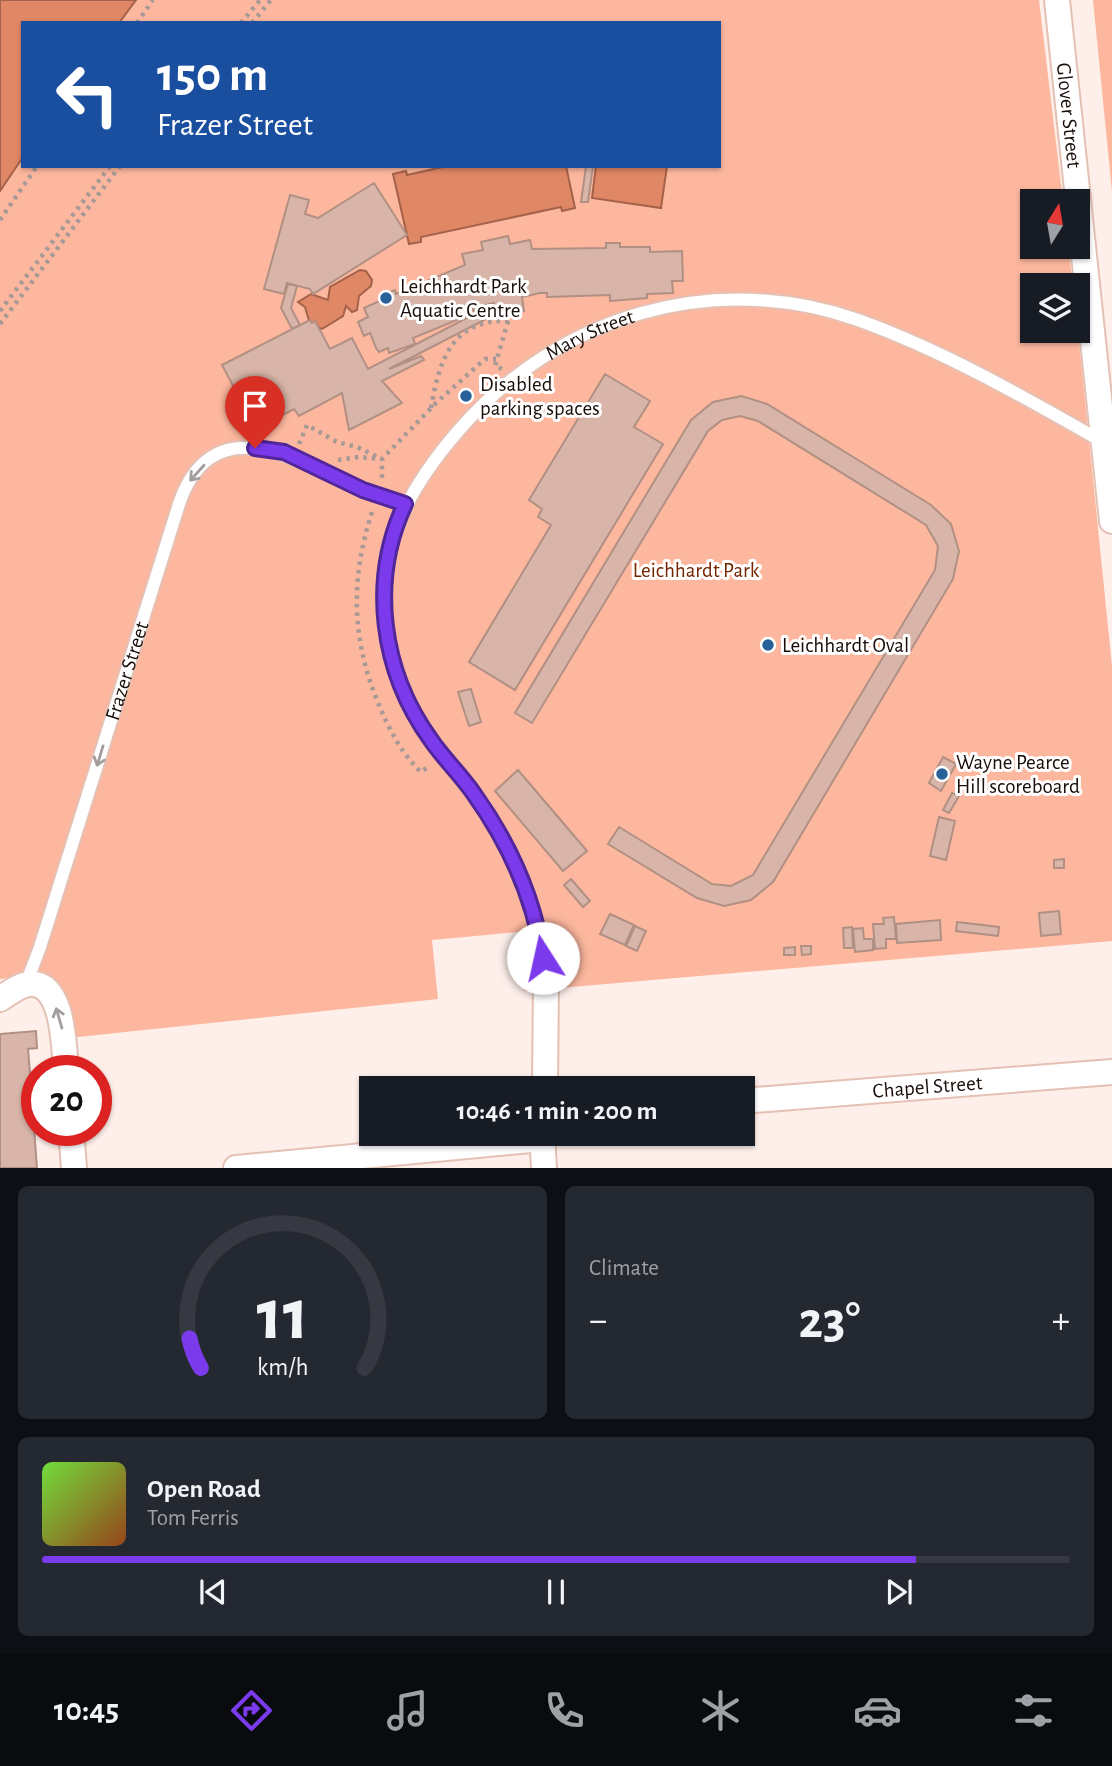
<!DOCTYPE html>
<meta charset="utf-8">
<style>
:root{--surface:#171b24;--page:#242831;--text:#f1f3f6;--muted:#9ea1a6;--line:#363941;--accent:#7c3aed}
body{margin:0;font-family:"Alegreya Sans",sans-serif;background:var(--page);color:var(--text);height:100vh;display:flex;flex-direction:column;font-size:26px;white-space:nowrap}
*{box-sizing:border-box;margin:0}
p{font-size:23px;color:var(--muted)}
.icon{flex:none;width:38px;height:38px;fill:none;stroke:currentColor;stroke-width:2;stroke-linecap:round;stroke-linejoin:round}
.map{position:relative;height:1168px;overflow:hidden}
.drawer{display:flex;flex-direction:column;gap:18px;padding:18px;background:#0d0f14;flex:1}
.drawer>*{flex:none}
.hud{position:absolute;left:21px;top:21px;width:700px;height:147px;border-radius:0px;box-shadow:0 2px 5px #0004;background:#1a4fa0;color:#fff;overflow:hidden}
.needle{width:46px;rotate:11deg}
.tools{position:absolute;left:1020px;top:189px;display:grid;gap:14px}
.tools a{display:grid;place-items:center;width:70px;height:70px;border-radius:0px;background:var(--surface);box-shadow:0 2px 5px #0004;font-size:35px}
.speed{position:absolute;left:21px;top:1055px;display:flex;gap:14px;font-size:35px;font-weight:700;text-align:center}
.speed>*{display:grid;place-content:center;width:91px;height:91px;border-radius:50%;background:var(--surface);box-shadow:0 2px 5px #0004;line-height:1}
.speed .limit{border:10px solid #d22;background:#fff;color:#111}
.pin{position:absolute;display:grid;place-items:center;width:60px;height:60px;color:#fff;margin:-72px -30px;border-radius:50% 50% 50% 0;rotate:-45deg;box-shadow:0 0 7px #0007}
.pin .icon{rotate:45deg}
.me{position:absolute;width:77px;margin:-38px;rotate:350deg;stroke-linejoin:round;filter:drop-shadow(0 0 5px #0008)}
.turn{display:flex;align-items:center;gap:24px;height:147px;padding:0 21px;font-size:32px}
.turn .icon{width:91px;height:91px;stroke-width:2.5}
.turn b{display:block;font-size:49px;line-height:60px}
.big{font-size:52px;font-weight:700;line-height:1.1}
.drawer .widget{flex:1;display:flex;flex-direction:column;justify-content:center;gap:10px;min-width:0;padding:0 24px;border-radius:10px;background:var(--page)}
.drawer .dial{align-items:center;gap:0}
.dial svg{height:182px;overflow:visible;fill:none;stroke:var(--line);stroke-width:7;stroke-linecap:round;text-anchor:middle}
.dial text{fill:var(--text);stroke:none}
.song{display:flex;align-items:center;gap:21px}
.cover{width:84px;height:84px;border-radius:10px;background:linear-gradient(135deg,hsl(100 70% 55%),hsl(20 70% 35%))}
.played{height:7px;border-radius:4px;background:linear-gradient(90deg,var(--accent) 85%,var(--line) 85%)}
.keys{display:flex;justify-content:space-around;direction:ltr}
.heat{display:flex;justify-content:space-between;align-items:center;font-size:38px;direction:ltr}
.drawer .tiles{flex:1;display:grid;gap:18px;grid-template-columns:1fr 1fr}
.widget:last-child{grid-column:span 2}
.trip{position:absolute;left:359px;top:1076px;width:396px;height:70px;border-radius:0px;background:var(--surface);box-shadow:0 2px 5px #0004;font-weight:700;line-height:70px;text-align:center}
.menu{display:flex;height:112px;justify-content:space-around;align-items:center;background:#090b0e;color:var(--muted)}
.menu .icon{width:49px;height:49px}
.menu .on{color:var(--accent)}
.menu b{font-size:32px;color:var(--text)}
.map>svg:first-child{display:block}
.green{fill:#fdb79e}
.water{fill:#e08766;stroke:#a4624a;stroke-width:2}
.building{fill:#d8b5a8;stroke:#b19084;stroke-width:2}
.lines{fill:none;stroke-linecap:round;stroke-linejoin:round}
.service-casing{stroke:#e4c1b4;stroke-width:16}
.minor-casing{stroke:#e4c1b4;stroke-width:28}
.path{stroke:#a79995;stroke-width:4.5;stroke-dasharray:3.5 5;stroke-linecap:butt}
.service{stroke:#fff;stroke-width:12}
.minor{stroke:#fff;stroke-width:24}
.oneway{stroke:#a39e9d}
.route-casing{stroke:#51269a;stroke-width:18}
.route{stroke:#7c3aed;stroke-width:12}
.poi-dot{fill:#286199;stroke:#fff;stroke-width:2.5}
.labels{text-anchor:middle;stroke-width:6;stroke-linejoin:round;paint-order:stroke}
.street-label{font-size:21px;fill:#190d09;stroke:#fff}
.poi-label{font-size:21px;fill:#190d09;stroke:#fff;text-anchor:start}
.park-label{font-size:21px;fill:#742500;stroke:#fff}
</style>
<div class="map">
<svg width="1112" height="1168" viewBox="0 0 1112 1168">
<rect width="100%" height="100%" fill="#feefea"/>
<path class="green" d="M 136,0 L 1039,0 L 1063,201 L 1032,201 L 1032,247 L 1068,247 L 1073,285 L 1032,285 L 1032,331 L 1078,331 L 1112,666 L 1112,941 L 524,991 L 518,932 L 432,940 L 438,999 L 78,1037 L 72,1034 L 56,984 L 48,973 L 0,979 L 0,191 L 23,157 L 23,166 L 719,166 L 719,23 L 119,23 Z
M 1093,0 L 1112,0 L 1112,192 Z"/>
<path class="water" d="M 0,0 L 136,0 L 119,23 L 23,23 L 23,157 L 0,191 Z
M 447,166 L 566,166 L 575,208 L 562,211 L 561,207 L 421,237 L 421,242 L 409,244 L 393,174 L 406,171 L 407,175 Z
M 596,166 L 667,166 L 661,208 L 592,198 Z
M 360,270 L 366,271 L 372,280 L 371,286 L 359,296 L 357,310 L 352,312 L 346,306 L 343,316 L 322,329 L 310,324 L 305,307 L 298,302 L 311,294 L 328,300 L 330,287 Z"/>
<path class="building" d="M 586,166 L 593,166 L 588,202 L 581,202 Z
M 374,183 L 407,235 L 313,294 L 310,289 L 287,283 L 284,294 L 264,289 L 290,195 L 309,200 L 305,214 L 318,218 Z
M 508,236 L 510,244 L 530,240 L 532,249 L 606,248 L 606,243 L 620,243 L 620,247 L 650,247 L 650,252 L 682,251 L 683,281 L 672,281 L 673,293 L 647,294 L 647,298 L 610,301 L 610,295 L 547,297 L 547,293 L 540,293 L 522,297 L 524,311 L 497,317 L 494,303 L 481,306 L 473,309 L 474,313 L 413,338 L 415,344 L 389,353 L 388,348 L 379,352 L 376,348 L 370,333 L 364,336 L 358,322 L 368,317 L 364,308 L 384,299 L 382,295 L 395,290 L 396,294 L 465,265 L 462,254 L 483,250 L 481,242 Z
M 288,284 L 297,286 L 291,308 L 300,325 L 292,329 L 281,308 Z
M 494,304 L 496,314 L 389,369 L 421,356 L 424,360 L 382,381 L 402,403 L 349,430 L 342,393 L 299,416 L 294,409 L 256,429 L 222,365 L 310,320 L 312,323 L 315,321 L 330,349 L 352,338 L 368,369 Z
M 605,374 L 650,401 L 634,427 L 663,444 L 515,690 L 469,662 L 551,525 L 538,517 L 542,509 L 529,500 Z
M 741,396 L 767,404 L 931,505 L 951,524 L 959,551 L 953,579 L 773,882 L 751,900 L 724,906 L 697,898 L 608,844 L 619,827 L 712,884 L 731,886 L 753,875 L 935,570 L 938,546 L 926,525 L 758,421 L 740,416 L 722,420 L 708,431 L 532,723 L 515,713 L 691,420 L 713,402 Z
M 471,689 L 481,722 L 469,726 L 458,692 Z
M 943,757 L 956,764 L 941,791 L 929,783 Z
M 518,770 L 587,851 L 563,871 L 495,791 Z
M 952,793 L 959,796 L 949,813 L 943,810 Z
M 939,817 L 955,821 L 946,860 L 930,856 Z
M 1064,859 L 1064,868 L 1054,868 L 1054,860 Z
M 571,879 L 590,901 L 583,907 L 564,885 Z
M 1059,911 L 1061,934 L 1041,936 L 1039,913 Z
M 610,914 L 634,925 L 625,945 L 600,934 Z
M 894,917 L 896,939 L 886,939 L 886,948 L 875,949 L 873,924 L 884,924 L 883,918 Z
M 940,920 L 941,940 L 897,943 L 896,924 Z
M 957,922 L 999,927 L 998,936 L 956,931 Z
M 635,926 L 646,931 L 637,951 L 626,946 Z
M 852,927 L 853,948 L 844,948 L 843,928 Z
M 863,928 L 864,939 L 873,939 L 873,950 L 855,952 L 853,929 Z
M 801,946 L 811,946 L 811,954 L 802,955 Z
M 795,947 L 795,955 L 784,955 L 784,948 Z
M 36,1031 L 37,1048 L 28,1049 L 32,1097 L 37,1097 L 37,1128 L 34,1128 L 37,1168 L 0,1168 L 0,1034 Z"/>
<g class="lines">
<g class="service-casing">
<g id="service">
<path id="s1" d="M 546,982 C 537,918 524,875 491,819 C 473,790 450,767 430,740 C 406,705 391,665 385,623 C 374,548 412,484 459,430 C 558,316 713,269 858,320 C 944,351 1024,397 1103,442"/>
<path id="s2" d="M 26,984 L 40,947 L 179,504 C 212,407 298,459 359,488 C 374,494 390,499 405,504"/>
</g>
</g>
<g class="minor-casing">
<g id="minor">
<path id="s3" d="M 1057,0 L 1112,521"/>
<path d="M 0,999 C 8,994 19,985 29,984 C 64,980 64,1048 66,1071"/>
<path d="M 545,1088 L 546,982"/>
<path id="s4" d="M 742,1101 L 1112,1072"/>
<path d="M 71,1130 L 74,1168"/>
<path d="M 542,1134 L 544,1168"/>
<path d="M 236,1168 L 542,1139"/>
</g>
</g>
<path class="path" d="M 137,23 L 153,0
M 241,23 L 260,0
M 252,23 L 271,0
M 0,220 L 37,166
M 0,311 L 110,166
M 0,324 L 120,166
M 502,369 L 495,366 L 508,321
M 431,408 C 439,362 451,319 508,321 L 511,314
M 299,444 L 307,425 L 337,442 L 357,447 L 382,459 L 435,404 L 485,359 L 496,359
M 338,460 L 359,457 L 382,459 L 382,478
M 372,512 C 351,577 351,636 377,700 C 388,727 400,752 421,772 L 429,766"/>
<use href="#service" class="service"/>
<use href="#minor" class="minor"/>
</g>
<defs><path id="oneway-shaft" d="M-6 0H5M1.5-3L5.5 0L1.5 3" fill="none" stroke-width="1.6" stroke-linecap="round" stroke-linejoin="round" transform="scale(1.75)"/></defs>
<g class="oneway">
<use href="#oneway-shaft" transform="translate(197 473) rotate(132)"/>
<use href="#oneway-shaft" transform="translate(100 756) rotate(107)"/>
<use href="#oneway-shaft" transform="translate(59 1018) rotate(-106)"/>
</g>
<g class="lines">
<g class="route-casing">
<path id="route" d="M 255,448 L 284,452 L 363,490 L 405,504 C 369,581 381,671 431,740 C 444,759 461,775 474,794 C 509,843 534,898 543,958"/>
</g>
<use href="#route" class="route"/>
</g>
<g class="poi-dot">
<circle cx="386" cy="298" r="7"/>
<circle cx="466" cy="396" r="7"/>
<circle cx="768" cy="645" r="7"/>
<circle cx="942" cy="774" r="7"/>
</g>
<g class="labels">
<g class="street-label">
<text dy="7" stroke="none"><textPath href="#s3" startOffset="116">Glover Street</textPath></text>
<text dy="7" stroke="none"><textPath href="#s1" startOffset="777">Mary Street</textPath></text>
<text dy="7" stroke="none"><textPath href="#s2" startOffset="329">Frazer Street</textPath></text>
<text dy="7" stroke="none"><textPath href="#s4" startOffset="186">Chapel Street</textPath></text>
</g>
<g class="poi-label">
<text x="400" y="293">Leichhardt Park<tspan x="400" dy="24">Aquatic Centre</tspan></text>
<text x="480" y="391">Disabled<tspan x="480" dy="24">parking spaces</tspan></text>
<text x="782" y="652">Leichhardt Oval</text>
<text x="956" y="769">Wayne Pearce<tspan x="956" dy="24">Hill scoreboard</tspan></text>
</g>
<g class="park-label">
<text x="696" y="577">Leichhardt Park</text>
</g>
</g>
</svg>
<div class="tools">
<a><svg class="needle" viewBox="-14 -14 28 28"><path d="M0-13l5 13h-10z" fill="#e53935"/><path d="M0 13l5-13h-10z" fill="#9ea1a6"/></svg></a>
<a><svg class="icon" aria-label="layers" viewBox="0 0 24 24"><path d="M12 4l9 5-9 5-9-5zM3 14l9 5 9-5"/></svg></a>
</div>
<div class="speed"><div class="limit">20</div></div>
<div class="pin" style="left:255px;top:448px;background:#d93025"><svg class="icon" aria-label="arrive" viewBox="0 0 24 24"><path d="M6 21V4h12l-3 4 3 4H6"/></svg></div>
<svg class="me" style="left:543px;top:958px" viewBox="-20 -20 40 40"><circle r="19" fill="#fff"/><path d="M0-13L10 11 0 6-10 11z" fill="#7c3aed"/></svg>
<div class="trip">10:46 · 1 min · 200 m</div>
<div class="hud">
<div class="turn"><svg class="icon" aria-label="left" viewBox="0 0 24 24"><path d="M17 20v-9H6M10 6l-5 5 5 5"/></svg><div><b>150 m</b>Frazer Street</div></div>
</div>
</div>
<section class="drawer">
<div class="tiles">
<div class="widget dial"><svg viewBox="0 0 100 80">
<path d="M14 69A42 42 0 1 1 86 69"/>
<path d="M14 69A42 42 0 0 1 9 56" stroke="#7c3aed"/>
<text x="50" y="56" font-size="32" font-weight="700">11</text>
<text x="50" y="72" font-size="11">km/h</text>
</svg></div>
<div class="widget"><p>Climate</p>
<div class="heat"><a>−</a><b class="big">23°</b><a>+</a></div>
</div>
<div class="widget">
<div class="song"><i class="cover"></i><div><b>Open Road</b><p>Tom Ferris</p></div></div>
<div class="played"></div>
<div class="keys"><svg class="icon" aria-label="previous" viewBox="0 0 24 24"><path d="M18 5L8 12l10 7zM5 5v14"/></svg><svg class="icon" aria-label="pause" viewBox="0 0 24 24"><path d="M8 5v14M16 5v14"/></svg><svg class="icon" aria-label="next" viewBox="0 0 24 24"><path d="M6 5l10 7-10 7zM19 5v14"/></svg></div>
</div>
</div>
</section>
<nav class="menu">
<b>10:45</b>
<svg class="icon on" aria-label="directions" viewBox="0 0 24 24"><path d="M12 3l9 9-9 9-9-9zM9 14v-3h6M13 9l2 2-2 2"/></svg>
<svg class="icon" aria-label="music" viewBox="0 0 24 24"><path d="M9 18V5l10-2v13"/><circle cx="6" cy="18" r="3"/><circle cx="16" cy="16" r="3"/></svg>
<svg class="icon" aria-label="phone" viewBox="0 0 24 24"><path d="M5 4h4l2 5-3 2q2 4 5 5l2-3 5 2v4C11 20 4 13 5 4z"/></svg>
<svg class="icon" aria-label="climate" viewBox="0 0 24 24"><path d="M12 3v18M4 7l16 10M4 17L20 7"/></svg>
<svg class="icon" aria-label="car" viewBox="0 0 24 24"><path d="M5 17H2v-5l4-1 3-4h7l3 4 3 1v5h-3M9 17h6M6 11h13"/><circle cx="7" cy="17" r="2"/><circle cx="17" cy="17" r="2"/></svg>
<svg class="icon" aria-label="filters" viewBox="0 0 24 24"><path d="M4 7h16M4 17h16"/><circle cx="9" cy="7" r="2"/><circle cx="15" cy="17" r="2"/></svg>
</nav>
